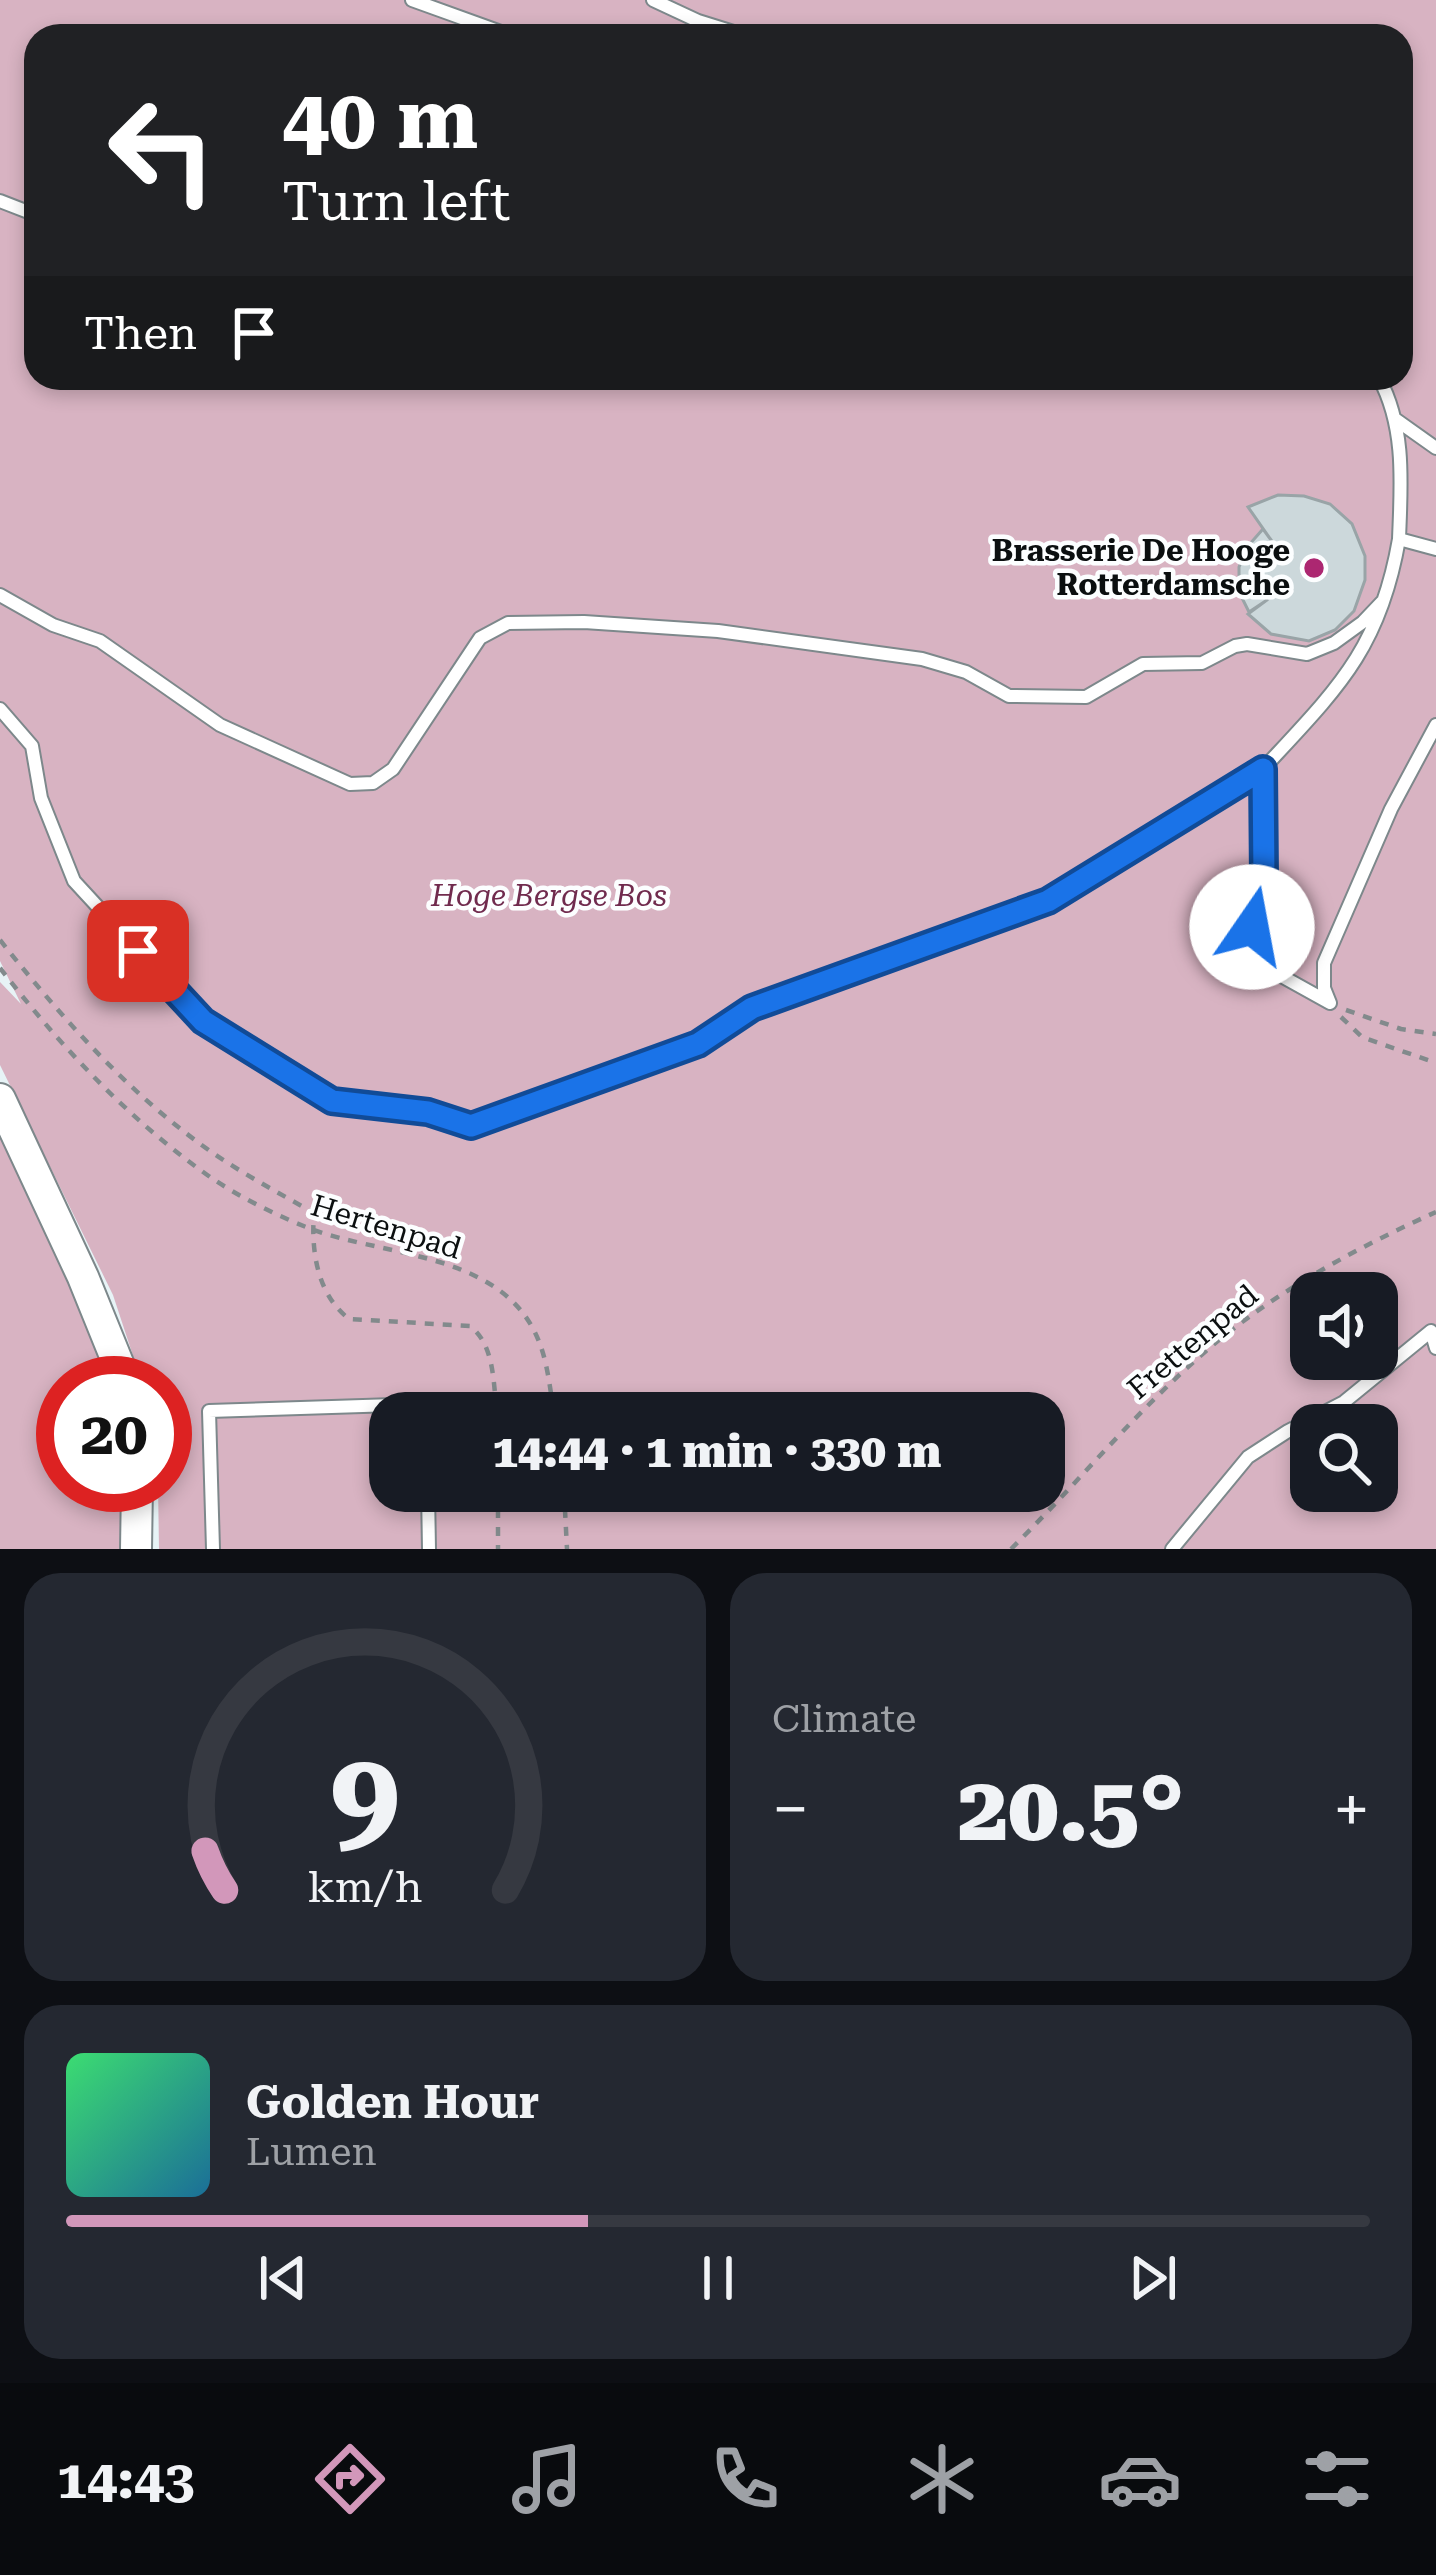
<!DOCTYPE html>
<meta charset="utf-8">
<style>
:root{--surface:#171b24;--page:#242831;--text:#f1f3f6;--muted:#9ea1a6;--line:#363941;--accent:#d297ba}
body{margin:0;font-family:"Roboto Serif",serif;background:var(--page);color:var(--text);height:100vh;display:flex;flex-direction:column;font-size:45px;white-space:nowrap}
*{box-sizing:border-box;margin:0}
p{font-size:39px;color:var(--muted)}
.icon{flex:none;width:66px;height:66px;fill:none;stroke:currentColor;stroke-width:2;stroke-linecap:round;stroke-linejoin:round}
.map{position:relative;height:1549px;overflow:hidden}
.drawer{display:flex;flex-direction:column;gap:24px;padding:24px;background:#0d0f14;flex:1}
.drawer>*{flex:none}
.hud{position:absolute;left:24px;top:24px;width:1389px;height:366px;border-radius:36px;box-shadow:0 6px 18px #0003;background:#202124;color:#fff;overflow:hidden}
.buttons{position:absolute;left:1290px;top:1272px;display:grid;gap:24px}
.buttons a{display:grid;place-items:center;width:108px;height:108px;border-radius:24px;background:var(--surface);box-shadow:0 6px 18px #0003;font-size:60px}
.speed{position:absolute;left:36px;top:1356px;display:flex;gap:24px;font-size:60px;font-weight:700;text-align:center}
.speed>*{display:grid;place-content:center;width:156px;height:156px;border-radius:50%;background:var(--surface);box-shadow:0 6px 18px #0003;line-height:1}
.speed .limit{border:18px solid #d22;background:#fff;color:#111}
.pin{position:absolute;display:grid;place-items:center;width:102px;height:102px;color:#fff;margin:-51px;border-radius:24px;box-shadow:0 6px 18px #0006}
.me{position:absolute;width:132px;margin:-66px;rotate:12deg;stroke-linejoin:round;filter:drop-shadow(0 0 9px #0008)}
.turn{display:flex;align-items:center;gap:42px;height:252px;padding:0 60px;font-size:54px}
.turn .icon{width:156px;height:156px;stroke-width:2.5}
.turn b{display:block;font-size:84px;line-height:102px}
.then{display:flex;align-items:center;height:114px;padding:0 60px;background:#0003;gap:24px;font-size:45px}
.big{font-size:90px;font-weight:800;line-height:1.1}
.drawer .card{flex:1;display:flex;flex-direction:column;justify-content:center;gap:18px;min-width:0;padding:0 42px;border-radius:36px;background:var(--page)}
.drawer .dial{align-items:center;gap:0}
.dial svg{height:312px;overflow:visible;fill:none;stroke:var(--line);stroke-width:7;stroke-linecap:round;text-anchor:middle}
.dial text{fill:var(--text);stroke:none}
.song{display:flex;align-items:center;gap:36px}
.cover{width:144px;height:144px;border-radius:18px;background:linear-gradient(135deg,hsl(140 70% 55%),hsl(200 70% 35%))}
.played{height:12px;border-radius:6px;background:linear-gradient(90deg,var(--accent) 40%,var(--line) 40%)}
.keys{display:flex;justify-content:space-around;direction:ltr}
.heat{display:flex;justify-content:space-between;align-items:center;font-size:66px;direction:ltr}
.drawer .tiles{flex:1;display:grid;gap:24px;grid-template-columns:1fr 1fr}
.card:last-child{grid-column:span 2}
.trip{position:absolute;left:369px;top:1392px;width:696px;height:120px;border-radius:36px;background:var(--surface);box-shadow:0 6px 18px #0003;font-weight:800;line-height:120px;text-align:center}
.tab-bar{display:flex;height:192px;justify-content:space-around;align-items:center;background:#090b0e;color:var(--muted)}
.tab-bar .icon{width:84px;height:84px}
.tab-bar .current{color:var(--accent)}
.tab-bar b{font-size:54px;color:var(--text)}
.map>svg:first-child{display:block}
.green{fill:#d8b3c2;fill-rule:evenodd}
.building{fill:#ccd8db;stroke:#99a4a7;stroke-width:3}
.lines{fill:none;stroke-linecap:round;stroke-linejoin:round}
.service-casing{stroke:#7d888b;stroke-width:16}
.tertiary-casing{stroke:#7d888b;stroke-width:34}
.path{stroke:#828a8c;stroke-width:4.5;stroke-dasharray:9 9;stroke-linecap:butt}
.service{stroke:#fff;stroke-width:12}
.tertiary{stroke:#fff;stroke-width:30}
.route-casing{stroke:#114b97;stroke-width:30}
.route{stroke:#1a73e8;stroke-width:21}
.poi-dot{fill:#ac2771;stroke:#fcfeff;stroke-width:4.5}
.labels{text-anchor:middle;stroke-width:9;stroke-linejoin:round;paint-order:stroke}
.poi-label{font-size:30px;font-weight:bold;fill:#0b0f10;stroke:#fcfeff;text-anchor:end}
.park-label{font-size:30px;font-style:italic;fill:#702b4e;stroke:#fcfeff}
.street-label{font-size:30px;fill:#0b0f10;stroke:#fcfeff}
</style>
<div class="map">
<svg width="1436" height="1549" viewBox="0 0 1436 1549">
<rect width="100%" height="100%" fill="#e7f3f6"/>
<path class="green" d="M 0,0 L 1436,0 L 1436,1549 L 159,1549 L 158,1485 L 165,1485 L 165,1383 L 142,1383 L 113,1295 L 0,1065 L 0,982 L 21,1004 L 0,961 ZM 36,36 L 1401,36 L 1401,378 L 36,378 ZM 1311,1293 L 1377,1293 L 1377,1359 L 1311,1359 ZM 390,1413 L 1044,1413 L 1044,1491 L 390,1491 ZM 1311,1425 L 1377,1425 L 1377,1491 L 1311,1491 Z
M 0,1133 L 67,1268 L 111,1383 L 63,1383 L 63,1485 L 125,1485 L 126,1549 L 0,1549 Z"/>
<path class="building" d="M 1278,495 L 1304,496 L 1330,504 L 1352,524 L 1365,556 L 1365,580 L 1354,611 L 1335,630 L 1309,641 L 1271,634 L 1248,614 L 1267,600 L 1262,588 L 1261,572 L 1267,557 L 1276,547 L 1248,507 Z
M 1263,529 L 1276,547 L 1262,570 L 1262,588 L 1267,600 L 1249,612 L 1239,592 L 1239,567 L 1248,546 Z"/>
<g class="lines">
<g class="service-casing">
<path id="service" d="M 412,0 L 512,36
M 653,0 L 698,21 L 746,36
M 0,201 L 36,215
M 1379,378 C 1406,428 1401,485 1399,539 L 1436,549
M 1395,419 L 1436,448
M 0,595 L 53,625 L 100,641 L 220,725 L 350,784 L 373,783 L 393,769 L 480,638 L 508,623 L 584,622 L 718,631 L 922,659 L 966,672 L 1009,696 L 1086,697 L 1143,664 L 1202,663 L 1235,646 L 1247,644 L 1307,654 L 1334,643 L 1363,622 L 1382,602
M 0,709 L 32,746 L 41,798 L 74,881 L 203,1021 L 331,1101 L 428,1112 L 471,1125 L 698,1044 L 752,1008 L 1048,901 L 1263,769
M 1330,1003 L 1276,973 L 1252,927 L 1264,879 L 1263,769 C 1336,690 1380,650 1399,539
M 1330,1003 L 1324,988 L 1324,963 L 1391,809 L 1436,725
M 428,1491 L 429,1549
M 213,1549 L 209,1411 L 425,1404 L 425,1413
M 1172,1549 L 1248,1457 L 1288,1431 L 1344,1402 L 1431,1331 L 1436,1348"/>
</g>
<g class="tertiary-casing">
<path id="tertiary" d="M 0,1099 L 83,1277 L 126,1383
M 136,1549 L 137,1485"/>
</g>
<path class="path" d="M 0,940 C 62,1018 128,1093 210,1151 C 243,1174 279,1193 314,1213 C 311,1251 317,1294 349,1319 L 470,1326 C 495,1345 493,1383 497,1413
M 0,968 C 61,1047 131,1122 213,1179 C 243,1199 278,1216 311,1229 C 381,1255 489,1253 531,1325 C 547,1352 549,1383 554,1413
M 1346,1010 L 1401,1029 L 1436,1034
M 1341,1017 L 1362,1037 L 1436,1063
M 498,1491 L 498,1549
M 564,1491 L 567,1549
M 1011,1549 C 1077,1484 1136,1411 1206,1351 C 1273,1293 1356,1248 1436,1212"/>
<use href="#service" class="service"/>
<use href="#tertiary" class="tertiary"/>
</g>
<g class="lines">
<g class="route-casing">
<path id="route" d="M 138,951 L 203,1021 L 332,1101 L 428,1112 L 471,1126 L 698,1044 L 752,1008 L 1048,901 L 1263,769 L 1264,879 L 1252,927"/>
</g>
<use href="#route" class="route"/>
</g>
<circle class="poi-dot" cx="1314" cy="568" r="12"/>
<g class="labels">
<g class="poi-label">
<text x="1290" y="561">Brasserie De Hooge<tspan x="1290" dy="34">Rotterdamsche</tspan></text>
</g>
<g class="park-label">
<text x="549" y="906">Hoge Bergse Bos</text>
</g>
<g class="street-label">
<text transform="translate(386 1227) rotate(17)" y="10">Hertenpad</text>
<text transform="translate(1193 1342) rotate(-40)" y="10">Frettenpad</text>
</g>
</g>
</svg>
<div class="buttons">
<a><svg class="icon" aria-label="sound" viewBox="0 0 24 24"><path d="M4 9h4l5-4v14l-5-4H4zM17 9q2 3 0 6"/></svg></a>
<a><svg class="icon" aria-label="search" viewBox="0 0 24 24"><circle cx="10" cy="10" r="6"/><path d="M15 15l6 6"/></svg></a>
</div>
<div class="speed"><div class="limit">20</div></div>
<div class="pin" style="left:138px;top:951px;background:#d93025"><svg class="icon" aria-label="arrive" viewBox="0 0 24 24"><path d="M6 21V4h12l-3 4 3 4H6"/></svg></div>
<svg class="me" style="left:1252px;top:927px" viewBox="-20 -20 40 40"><circle r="19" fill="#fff"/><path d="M0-13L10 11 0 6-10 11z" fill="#1a73e8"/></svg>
<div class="trip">14:44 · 1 min · 330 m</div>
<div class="hud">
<div class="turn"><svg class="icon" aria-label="left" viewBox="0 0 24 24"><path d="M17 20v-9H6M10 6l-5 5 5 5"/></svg><div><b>40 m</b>Turn left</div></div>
<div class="then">Then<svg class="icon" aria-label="arrive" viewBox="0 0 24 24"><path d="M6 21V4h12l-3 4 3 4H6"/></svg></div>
</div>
</div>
<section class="drawer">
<div class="tiles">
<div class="card dial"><svg viewBox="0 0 100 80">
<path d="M14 69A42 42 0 1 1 86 69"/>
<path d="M14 69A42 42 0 0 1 9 59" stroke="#d297ba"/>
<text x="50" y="56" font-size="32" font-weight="700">9</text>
<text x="50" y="72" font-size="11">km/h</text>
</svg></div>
<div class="card"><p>Climate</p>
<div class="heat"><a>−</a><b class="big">20.5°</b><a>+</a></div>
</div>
<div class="card">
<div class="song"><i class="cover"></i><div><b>Golden Hour</b><p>Lumen</p></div></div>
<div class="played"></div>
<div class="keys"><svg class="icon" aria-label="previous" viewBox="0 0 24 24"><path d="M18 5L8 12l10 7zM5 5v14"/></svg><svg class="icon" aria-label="pause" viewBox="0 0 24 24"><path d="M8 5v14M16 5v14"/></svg><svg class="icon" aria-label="next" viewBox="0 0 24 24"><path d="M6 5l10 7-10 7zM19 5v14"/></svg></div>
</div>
</div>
</section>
<nav class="tab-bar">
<b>14:43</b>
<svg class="icon current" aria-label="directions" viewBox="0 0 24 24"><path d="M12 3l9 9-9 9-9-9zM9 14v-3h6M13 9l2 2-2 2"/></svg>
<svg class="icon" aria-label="music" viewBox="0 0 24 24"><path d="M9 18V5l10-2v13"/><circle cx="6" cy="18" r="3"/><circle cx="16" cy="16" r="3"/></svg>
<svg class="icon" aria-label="phone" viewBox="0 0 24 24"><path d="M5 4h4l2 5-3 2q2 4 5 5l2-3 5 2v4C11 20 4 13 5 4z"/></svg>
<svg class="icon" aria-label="climate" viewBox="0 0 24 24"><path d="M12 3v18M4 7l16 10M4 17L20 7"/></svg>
<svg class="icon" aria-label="car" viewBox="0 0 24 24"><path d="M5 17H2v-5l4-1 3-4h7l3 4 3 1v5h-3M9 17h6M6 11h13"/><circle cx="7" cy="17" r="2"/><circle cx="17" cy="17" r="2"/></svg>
<svg class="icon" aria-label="filters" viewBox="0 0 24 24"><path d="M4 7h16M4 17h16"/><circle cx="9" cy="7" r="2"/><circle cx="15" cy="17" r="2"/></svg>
</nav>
